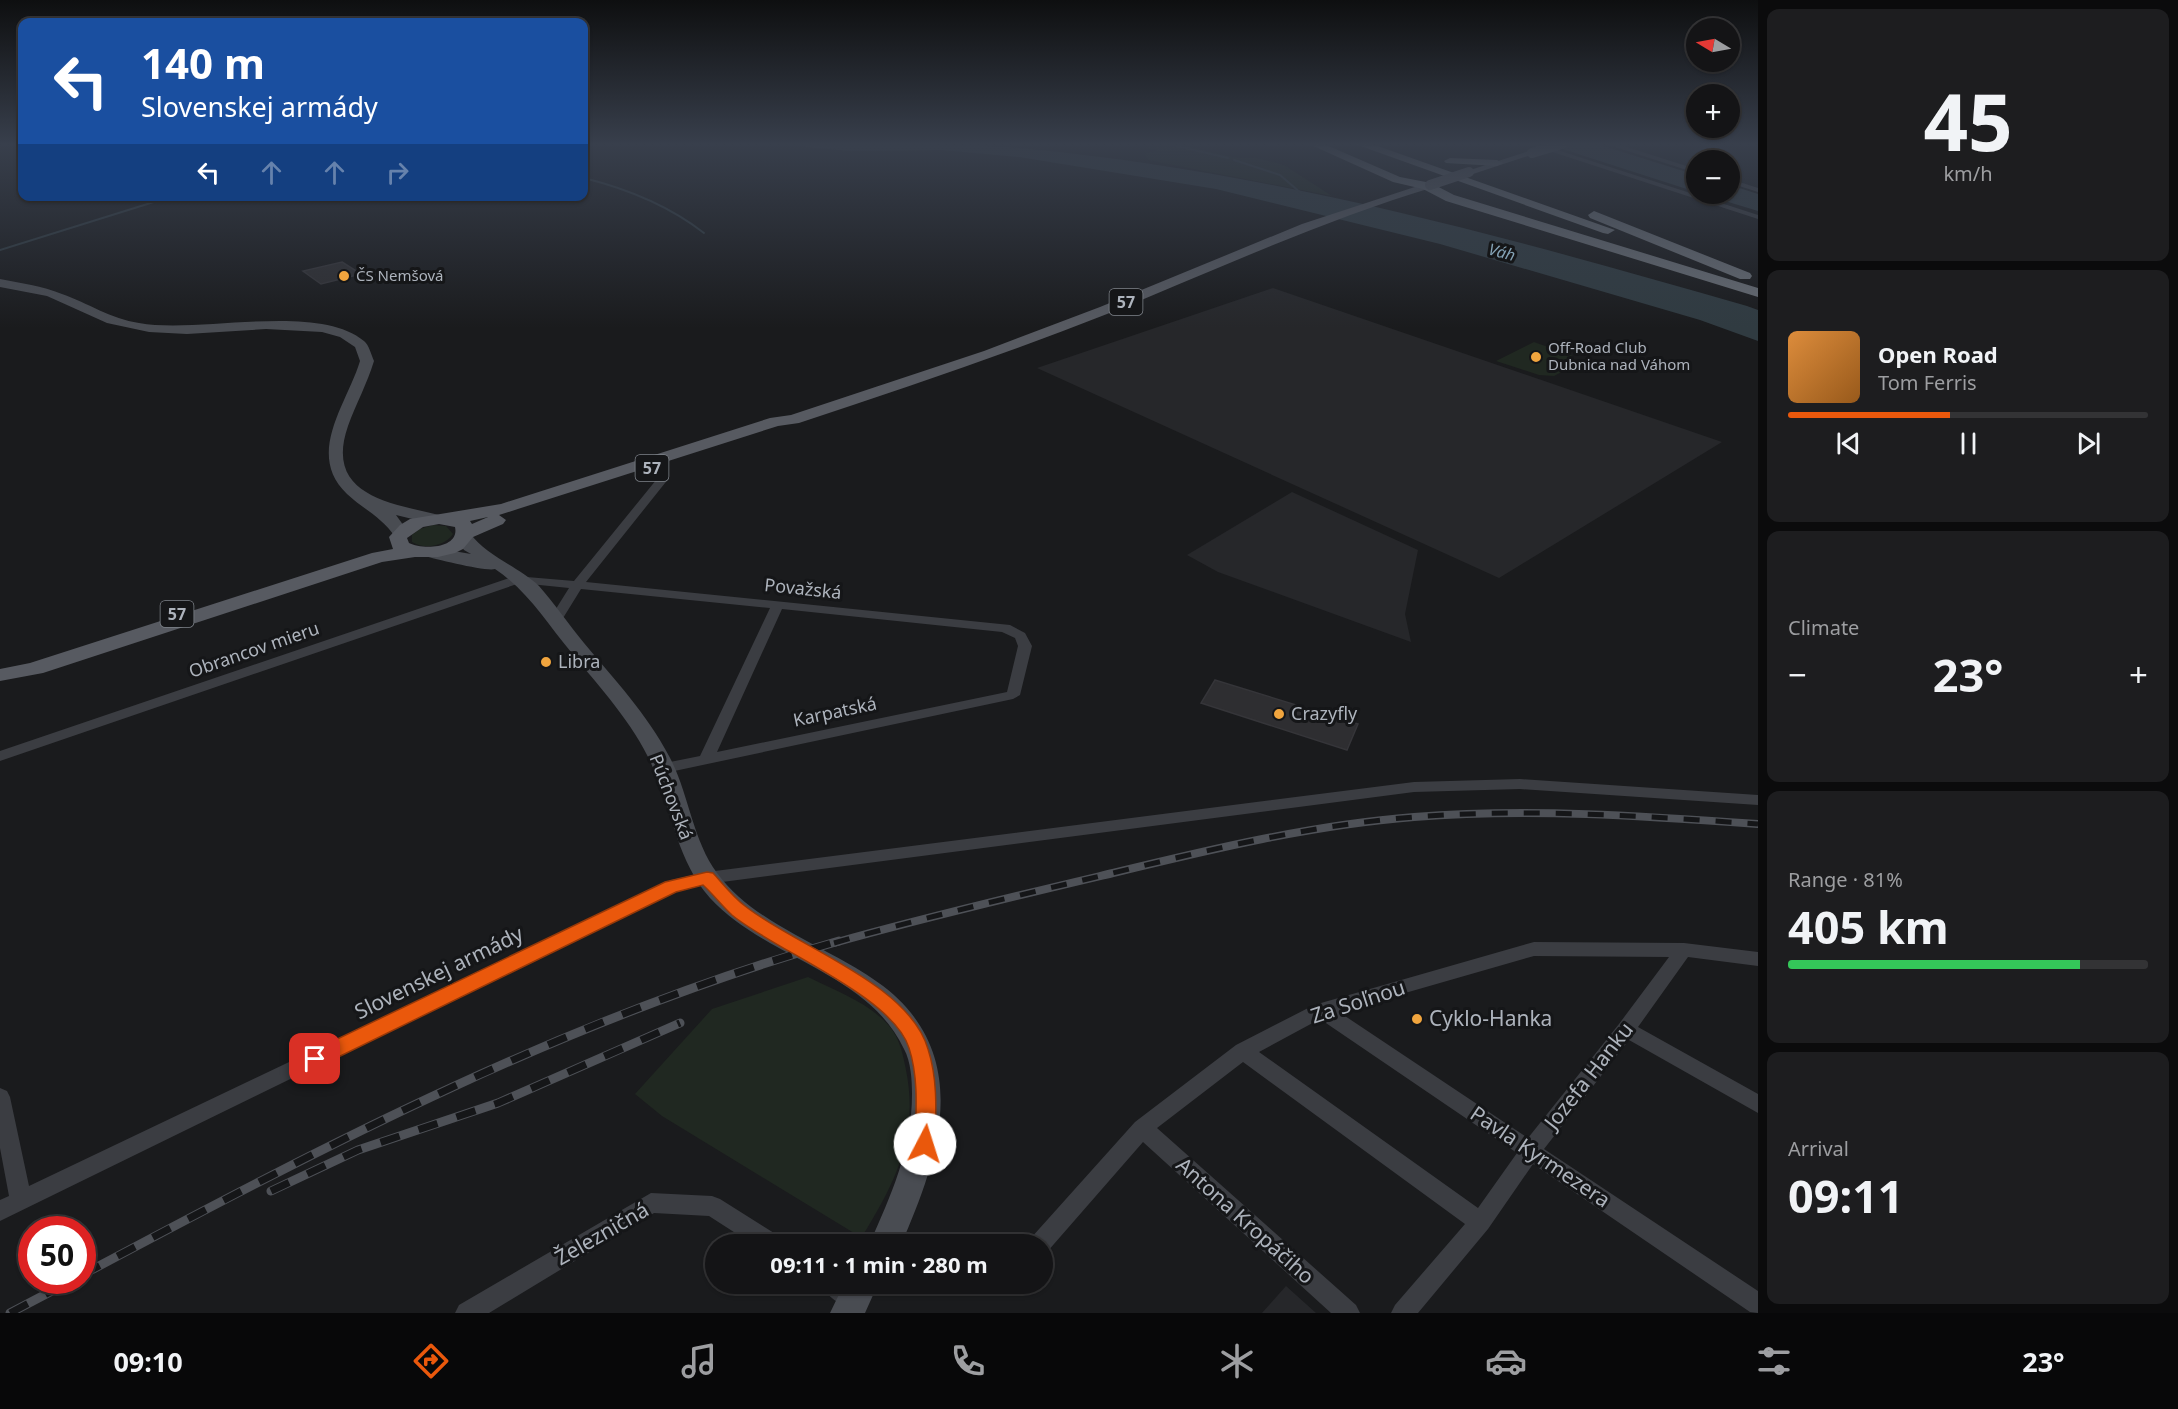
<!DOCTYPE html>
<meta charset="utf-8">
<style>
:root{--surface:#141416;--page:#1d1d1f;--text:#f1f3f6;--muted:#9d9ea1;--line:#333335;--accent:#ea580c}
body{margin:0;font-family:"Noto Sans",sans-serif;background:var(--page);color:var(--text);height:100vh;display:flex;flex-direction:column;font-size:22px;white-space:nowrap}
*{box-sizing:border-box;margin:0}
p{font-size:20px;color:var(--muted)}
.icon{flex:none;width:33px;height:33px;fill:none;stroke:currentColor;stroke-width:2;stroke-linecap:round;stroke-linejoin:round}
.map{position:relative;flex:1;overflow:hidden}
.side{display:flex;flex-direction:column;gap:9px;padding:9px;background:#0b0b0c;width:420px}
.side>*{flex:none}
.guide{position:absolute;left:18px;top:18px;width:570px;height:183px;border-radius:12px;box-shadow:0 2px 4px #0004,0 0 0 2px var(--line);background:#1a4fa0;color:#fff;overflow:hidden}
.needle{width:39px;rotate:280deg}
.controls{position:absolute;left:1686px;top:18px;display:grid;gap:12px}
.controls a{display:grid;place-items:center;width:54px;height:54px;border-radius:50%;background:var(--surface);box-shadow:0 2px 4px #0004,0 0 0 2px var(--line);font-size:30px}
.speed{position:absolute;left:18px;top:1216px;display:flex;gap:12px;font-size:30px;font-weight:700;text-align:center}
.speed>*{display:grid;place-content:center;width:78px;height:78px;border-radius:50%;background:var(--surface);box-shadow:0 2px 4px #0004,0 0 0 2px var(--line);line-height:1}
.speed .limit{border:9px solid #d22;background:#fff;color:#111}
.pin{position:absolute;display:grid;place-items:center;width:51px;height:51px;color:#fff;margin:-26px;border-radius:12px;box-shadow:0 3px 9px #0006}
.me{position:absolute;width:66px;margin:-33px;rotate:5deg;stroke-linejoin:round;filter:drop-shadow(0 0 4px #0008)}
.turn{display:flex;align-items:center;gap:21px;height:126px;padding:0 24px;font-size:27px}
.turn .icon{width:78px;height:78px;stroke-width:2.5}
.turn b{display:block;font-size:42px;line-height:51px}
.lanes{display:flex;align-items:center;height:57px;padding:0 24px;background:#0003;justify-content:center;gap:30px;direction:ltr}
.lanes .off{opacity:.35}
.big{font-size:45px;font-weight:700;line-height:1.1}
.side .tile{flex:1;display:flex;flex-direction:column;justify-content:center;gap:9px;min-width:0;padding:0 21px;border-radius:12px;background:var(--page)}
.side .dial{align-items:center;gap:0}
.dial b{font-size:78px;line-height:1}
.song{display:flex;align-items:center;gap:18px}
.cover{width:72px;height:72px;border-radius:9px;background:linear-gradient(135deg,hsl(30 70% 55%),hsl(30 70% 35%))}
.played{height:6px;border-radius:3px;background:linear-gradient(90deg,var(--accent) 45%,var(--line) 45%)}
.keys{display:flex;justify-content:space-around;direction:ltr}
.heat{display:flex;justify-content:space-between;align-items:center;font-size:33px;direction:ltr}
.charge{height:9px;border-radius:4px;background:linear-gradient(90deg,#34c759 81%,var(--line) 0)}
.trip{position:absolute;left:705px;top:1234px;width:348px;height:60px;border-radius:30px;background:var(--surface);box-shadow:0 2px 4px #0004,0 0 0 2px var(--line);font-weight:700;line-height:60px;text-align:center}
.menu{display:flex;height:96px;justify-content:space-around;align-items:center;background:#080809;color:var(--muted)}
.menu .icon{width:42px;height:42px}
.menu .selected{color:var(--accent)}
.menu b{font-size:27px;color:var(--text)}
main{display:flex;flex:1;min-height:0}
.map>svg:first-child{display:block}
.built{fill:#26272a}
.green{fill:#202821}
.water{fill:#303b41}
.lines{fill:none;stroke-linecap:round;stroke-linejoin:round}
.stream{stroke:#303b41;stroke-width:2}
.building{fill:#2e2e31;stroke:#353539;stroke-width:1.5}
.minor{fill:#3b3d42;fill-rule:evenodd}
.secondary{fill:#494c52;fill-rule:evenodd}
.primary{fill:#575a61;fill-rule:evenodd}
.motorway{fill:#676c73;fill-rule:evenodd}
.rail-far1-casing{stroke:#4e5157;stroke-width:8}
.rail-casing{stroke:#4e5157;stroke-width:9}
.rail-far1{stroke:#151618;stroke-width:5;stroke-dasharray:16;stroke-linecap:butt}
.rail{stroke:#151618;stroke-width:7;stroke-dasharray:20;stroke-linecap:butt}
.primary-bridge{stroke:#575a61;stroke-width:10}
.route{fill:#ea580c;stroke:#983908;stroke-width:1.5}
.poi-dot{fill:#f1a53e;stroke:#151618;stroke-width:2}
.labels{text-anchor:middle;stroke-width:6;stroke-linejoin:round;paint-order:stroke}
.far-poi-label{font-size:15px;fill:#adb3bc;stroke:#151618;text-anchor:start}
.far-water-label{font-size:16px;font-style:italic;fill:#85a3b6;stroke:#151618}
.shield{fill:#151618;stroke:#7f848b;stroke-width:1.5}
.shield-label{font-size:16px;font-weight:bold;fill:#adb3bc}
.street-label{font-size:18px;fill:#adb3bc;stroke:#151618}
.poi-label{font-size:18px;fill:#adb3bc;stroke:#151618;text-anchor:start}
.near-street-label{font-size:21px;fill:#adb3bc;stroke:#151618}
.near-poi-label{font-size:21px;fill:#adb3bc;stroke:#151618;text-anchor:start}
</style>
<main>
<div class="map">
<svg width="1758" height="1313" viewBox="0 0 1758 1313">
<rect width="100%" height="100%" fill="#1a1b1d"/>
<path class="built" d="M 1273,288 L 1722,442 L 1499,578 L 1037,368 Z
M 1292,492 L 1418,550 L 1405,614 L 1411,642 L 1218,572 L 1187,555 Z
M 1286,1286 L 1316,1313 L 1262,1313 Z"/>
<path class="green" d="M 1126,144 L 1178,144 L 1237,158 L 1257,158 L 1284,165 L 1332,196 L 1148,160 L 1145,154 L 1157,150 Z
M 1534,342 L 1573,356 L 1567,360 L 1575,365 L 1554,376 L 1539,375 L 1496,361 Z
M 433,525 L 446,526 L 453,534 C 445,546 425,550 412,542 L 412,535 L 420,529 Z
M 808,977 C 836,991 870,1003 890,1027 C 900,1039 903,1055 906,1070 C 919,1135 896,1181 863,1235 L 854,1233 L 662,1116 L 635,1094 L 712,1009 Z"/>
<path class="water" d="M 775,144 C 859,144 944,141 1029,149 C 1273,172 1511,238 1747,306 L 1758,310 L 1758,341 L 1700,320 L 1440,244 L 1216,189 L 1019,157 L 942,150 L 850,151 Z
M 1547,144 L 1597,144 L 1696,175 L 1696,192 Z
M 1730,185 L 1758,194 L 1758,211 L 1702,194 L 1730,194 Z"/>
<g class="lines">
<path class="stream" d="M 1168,144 L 1228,158
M 1234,160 L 1280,175 L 1302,194
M 584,178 C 628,189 668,205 704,233
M 0,250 L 173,196"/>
</g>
<path class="building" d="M 342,262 L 361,274 L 321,284 L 303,271 Z
M 1215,680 L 1358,724 L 1347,750 L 1201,703 Z"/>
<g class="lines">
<path class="minor" d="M 1528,144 L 1539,144 L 1758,215 L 1758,219 Z
M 1606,144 L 1617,144 L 1696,169 L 1696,173 Z
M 1730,179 L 1758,188 L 1758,192 L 1730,183 Z
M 665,473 L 669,474 L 669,478 L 586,582 L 1010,625 L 1025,633 L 1032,646 L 1020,695 L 1013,699 L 665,773 L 660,772 L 657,768 L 660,764 L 700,756 L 770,608 L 581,589 L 560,623 L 555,624 L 549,620 L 569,588 L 520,583 L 0,761 L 0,751 L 515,576 L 574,581 L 661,474 ZM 782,609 L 1002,632 L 1015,638 L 1018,646 L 1007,692 L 717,752 Z
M 1520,779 L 1758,795 L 1758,805 L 1520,789 L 1414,792 L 707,884 L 675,891 L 0,1221 L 0,1200 L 9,1196 L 0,1148 L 0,1088 L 7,1091 L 10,1097 L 29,1186 L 671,880 L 707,872 L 1414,782 Z
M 1534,942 L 1684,943 L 1758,952 L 1758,966 L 1688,957 L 1638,1027 L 1758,1094 L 1758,1113 L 1629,1040 L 1544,1149 L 1758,1291 L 1758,1313 L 1750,1312 L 1533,1164 L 1488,1229 L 1418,1313 L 1391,1313 L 1395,1305 L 1465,1224 L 1243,1062 L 1157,1128 L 1356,1305 L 1360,1313 L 1331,1313 L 1143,1142 L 1047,1252 L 1042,1254 L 1042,1245 L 1028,1245 L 1031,1238 L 1135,1122 L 1236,1045 L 1314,1005 ZM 1534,956 L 1669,957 L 1619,1024 L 1528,1138 L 1339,1012 ZM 1320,1019 L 1517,1153 L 1478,1208 L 1259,1052 Z
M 651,1193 L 712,1196 L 720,1199 L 782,1238 L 785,1245 L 754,1245 L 709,1216 L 654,1213 L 489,1313 L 455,1313 L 459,1305 Z
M 821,1284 C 839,1284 856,1280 864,1299 L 861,1307 L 853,1310 C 841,1305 826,1297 821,1284 Z"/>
<path class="secondary" d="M 0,279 C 21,283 42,286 62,294 C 88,303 111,319 139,323 C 200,334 317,302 364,341 C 369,345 371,354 374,361 C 367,384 356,404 348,426 C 324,495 389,503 439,515 L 441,519 L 433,524 L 396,515 L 409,533 L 407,537 L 395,537 C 382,517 363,509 347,494 C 305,454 347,404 360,361 L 355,347 L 340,337 L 322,332 L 266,329 L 187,334 L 149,332 L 107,323 L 47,296 L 0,287 Z
M 464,532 L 470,533 C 486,556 519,567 539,586 C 555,604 569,625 584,643 C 614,679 647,714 669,756 C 689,793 692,839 717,873 C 744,910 789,931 827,952 C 857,968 890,986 911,1013 C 967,1083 932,1173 901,1245 L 869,1245 C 891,1195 912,1150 912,1094 C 912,1080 911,1062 904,1049 C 868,972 765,958 710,898 C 678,862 672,813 654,770 C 636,726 601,689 571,652 C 546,622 528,591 495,569 C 487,572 436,559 424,556 L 421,552 L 430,547 L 471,554 L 464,550 L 455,537 Z
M 844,1284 L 878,1284 L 865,1313 L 830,1313 Z"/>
<path class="primary" d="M 1529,151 L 1537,153 L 1473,174 L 1464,172 Z
M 1430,182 L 1435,185 L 1434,187 C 1321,221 1216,270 1107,314 C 1006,354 902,389 799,423 L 778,426 L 499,515 L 506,520 L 503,524 L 473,537 L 463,549 L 455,553 L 438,557 L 415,557 L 382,562 L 43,673 L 0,681 L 0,669 L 30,663 L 372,553 L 393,549 L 389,537 L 400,525 L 410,519 L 501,504 L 770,418 L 791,415 L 984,351 L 1100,307 L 1302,224 ZM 488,517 L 472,524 L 470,521 ZM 439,524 L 455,527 C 460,549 422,550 409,543 L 407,538 L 423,527 Z"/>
<path class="motorway" d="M 1309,144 L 1324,144 L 1400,177 L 1431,183 L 1454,195 L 1758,288 L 1758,297 L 1446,201 L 1423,189 L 1393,182 Z
M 1355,144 L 1372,144 L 1615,230 L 1608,234 L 1603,233 Z
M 1450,158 L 1497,160 L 1503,163 L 1497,166 L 1446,163 L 1444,161 Z
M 1594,211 L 1750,273 L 1752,276 L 1750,279 L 1740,279 L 1590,218 L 1588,215 Z"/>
<g class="rail-far1-casing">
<path id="rail-far1" d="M 834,943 C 926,917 1020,895 1113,873 C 1212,849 1312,825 1414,817 C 1529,808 1644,816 1758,824"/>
</g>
<g class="rail-casing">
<path id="rail" d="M 271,1191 L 358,1150 L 498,1103 L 680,1023
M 82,1275 C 328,1144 570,1017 839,941
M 10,1313 L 71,1281"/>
</g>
<use href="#rail-far1" class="rail-far1"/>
<use href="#rail" class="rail"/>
<path class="primary-bridge" d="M 1532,153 L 1562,144
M 1430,185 L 1469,172"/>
</g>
<linearGradient id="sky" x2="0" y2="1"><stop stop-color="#0e0f10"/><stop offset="0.44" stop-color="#383f4c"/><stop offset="1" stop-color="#383f4c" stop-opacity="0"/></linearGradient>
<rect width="1758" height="328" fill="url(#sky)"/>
<path class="route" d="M 707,872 L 713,873 C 723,884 733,897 745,906 C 795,946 909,983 928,1049 C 938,1080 936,1112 935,1144 L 932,1150 L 925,1153 L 918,1150 L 915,1144 C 916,1112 919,1079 909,1048 C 893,996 774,950 732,915 C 722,906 713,894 703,885 L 676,892 L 322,1065 L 315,1067 L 308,1065 L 305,1059 L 308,1053 L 665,882 Z"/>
<g class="poi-dot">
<circle cx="344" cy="276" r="6"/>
<circle cx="1536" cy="357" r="6"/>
<circle cx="546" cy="662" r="6"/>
<circle cx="1279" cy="714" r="6"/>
<circle cx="1417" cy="1019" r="6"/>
</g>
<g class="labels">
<g class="far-poi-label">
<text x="356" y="281">ČS Nemšová</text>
<text x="1548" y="353">Off-Road Club<tspan x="1548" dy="17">Dubnica nad Váhom</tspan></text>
</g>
<g class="far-water-label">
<text transform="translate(1502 252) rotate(15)" y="6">Váh</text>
</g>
<g class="shield">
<rect x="1109.5" y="289" width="33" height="26" rx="4.5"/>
<rect x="635.5" y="455" width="33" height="26" rx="4.5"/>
<rect x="160.5" y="601" width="33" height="26" rx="4.5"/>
</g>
<g class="shield-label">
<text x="1126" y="308">57</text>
<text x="652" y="474">57</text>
<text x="177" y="620">57</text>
</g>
<g class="street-label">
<text transform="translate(803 589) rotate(6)" y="6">Považská</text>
<text transform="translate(254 650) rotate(-19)" y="6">Obrancov mieru</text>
<text transform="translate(835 712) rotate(-12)" y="6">Karpatská</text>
<text transform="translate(671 797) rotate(69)" y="6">Púchovská</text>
</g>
<g class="poi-label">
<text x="558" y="668">Libra</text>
<text x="1291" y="720">Crazyfly</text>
</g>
<g class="near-street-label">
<text transform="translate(439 973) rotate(-26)" y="7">Slovenskej armády</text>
<text transform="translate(1358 1002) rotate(-18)" y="7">Za Soľnou</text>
<text transform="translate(1589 1076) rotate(-52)" y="7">Jozefa Hanku</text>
<text transform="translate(1540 1157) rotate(34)" y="7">Pavla Kyrmezera</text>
<text transform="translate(1245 1221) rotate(42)" y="7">Antona Kropáčiho</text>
<text transform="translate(602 1234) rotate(-30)" y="7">Železničná</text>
</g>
<g class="near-poi-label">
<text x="1429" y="1026">Cyklo-Hanka</text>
</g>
</g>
</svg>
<div class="controls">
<a><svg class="needle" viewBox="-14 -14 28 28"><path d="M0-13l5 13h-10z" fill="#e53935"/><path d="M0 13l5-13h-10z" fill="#9d9ea1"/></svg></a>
<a>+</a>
<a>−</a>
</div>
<div class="speed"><div class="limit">50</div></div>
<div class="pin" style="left:315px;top:1059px;background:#d93025"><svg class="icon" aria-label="arrive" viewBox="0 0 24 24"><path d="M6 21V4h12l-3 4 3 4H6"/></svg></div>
<svg class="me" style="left:925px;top:1144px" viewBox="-20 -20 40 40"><circle r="19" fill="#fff"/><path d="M0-13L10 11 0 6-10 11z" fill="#ea580c"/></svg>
<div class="trip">09:11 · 1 min · 280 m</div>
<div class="guide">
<div class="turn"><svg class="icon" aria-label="left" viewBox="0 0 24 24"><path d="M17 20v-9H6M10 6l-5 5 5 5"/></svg><div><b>140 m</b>Slovenskej armády</div></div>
<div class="lanes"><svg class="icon" aria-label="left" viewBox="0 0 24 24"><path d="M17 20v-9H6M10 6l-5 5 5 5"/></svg><svg class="icon off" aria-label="ahead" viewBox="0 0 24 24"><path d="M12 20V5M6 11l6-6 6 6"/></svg><svg class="icon off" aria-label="ahead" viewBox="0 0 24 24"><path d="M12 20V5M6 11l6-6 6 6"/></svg><svg class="icon off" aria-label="right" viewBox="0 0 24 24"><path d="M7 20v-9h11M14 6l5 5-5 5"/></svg></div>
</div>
</div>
<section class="side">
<div class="tile dial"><b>45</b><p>km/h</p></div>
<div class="tile">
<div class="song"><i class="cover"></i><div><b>Open Road</b><p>Tom Ferris</p></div></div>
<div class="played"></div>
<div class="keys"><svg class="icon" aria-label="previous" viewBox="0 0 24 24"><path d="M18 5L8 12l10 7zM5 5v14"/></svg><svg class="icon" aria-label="pause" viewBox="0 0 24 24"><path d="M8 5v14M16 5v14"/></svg><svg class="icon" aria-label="next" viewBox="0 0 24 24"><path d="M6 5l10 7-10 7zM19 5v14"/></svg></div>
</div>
<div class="tile"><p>Climate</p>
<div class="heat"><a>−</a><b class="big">23°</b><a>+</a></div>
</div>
<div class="tile"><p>Range · 81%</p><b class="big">405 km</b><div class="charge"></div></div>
<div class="tile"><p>Arrival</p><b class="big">09:11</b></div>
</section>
</main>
<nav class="menu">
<b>09:10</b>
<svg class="icon selected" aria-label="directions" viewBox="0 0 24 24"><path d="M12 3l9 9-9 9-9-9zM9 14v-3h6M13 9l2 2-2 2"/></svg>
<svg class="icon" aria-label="music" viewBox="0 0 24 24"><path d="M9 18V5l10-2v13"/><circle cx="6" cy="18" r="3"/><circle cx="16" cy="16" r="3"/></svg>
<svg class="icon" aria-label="phone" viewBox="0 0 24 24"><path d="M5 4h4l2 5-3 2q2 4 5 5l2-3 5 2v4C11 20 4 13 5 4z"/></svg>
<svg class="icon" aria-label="climate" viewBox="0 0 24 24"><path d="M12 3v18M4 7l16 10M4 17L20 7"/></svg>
<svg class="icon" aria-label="car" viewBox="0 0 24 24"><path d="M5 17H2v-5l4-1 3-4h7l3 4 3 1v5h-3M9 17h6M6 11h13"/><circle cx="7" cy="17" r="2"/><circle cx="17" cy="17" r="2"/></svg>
<svg class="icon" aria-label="filters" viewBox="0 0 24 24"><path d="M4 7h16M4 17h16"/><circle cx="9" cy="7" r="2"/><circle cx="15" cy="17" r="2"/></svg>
<b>23°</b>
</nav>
